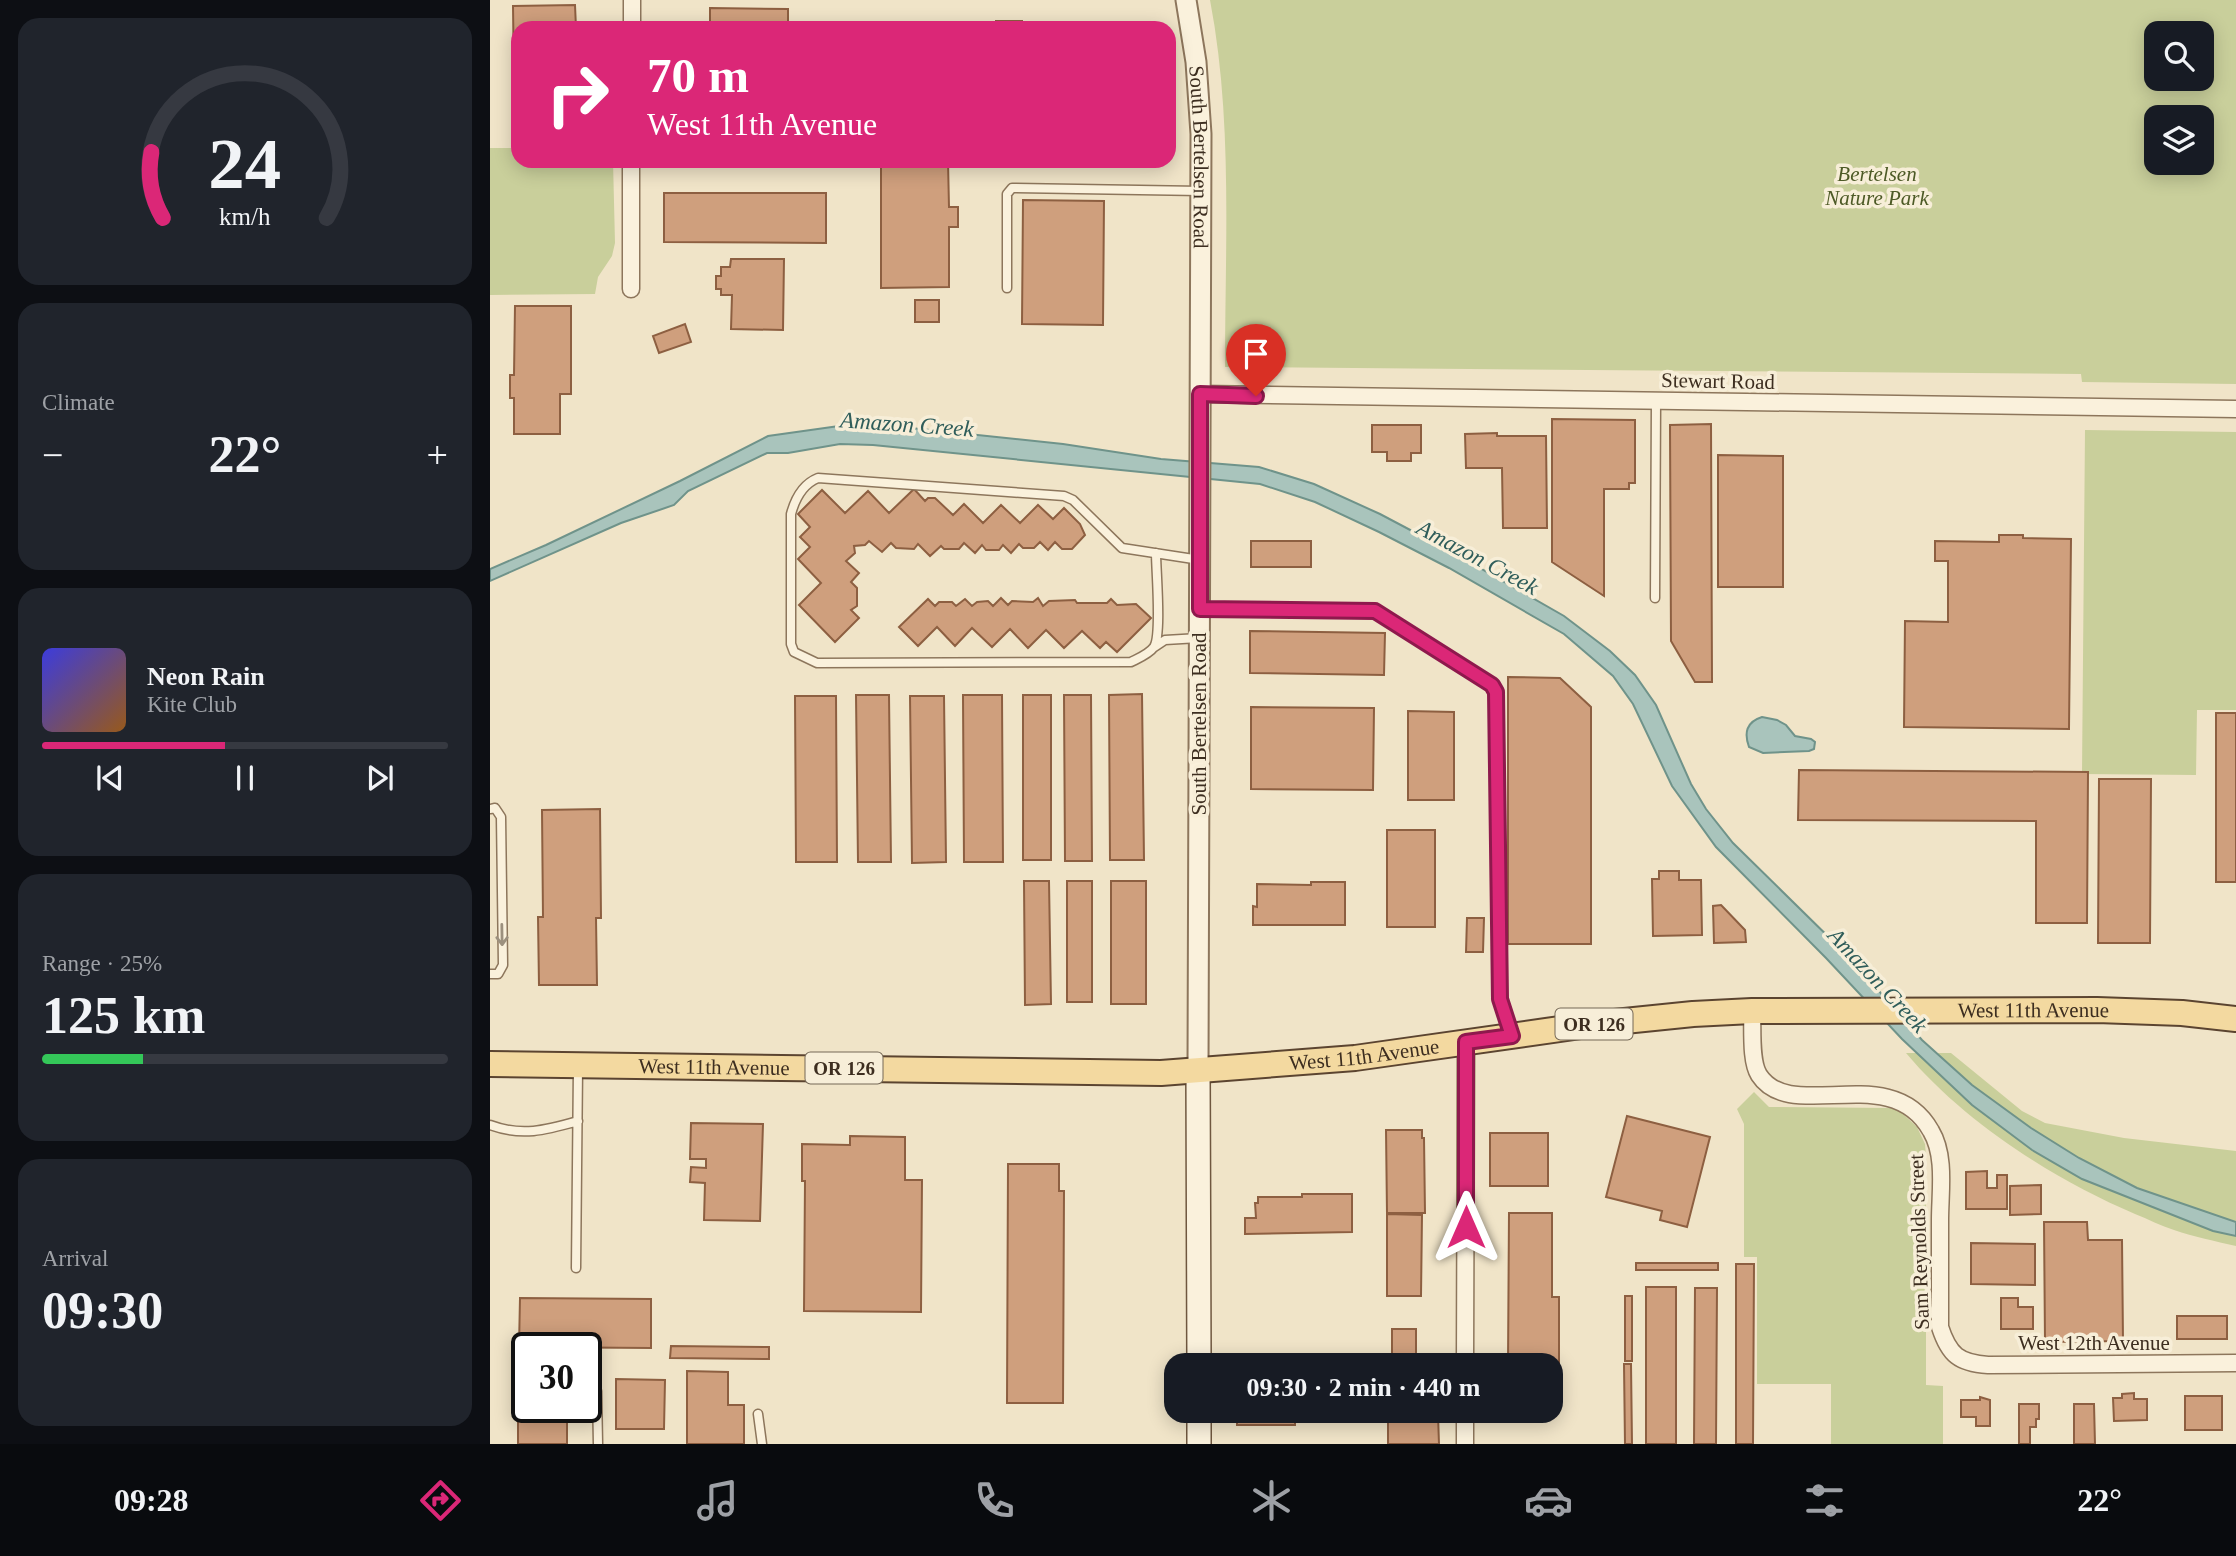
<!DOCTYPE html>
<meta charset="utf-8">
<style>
:root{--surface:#171b24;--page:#20242c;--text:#f1f3f6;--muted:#9ea1a6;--line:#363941;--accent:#db2777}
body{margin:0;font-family:"Times New Roman",serif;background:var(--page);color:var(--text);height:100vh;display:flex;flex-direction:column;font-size:26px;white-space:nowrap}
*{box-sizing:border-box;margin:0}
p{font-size:23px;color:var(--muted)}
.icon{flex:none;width:38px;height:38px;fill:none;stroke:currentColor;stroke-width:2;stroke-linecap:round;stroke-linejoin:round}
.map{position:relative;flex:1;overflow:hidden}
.drawer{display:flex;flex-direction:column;gap:18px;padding:18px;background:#0d0f14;width:490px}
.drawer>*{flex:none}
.banner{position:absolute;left:21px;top:21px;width:665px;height:147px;border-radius:21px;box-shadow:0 4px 18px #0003;background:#db2777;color:#fff;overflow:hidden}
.buttons{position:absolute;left:1654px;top:21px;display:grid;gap:14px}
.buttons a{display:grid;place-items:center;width:70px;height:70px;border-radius:14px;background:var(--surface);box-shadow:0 4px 18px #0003;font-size:35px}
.speed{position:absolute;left:21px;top:1332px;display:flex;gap:14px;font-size:35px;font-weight:700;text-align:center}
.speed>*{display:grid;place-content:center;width:91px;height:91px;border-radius:50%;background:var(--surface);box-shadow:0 4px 18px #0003;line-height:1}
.speed .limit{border:4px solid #111;border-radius:10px;background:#fff;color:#111}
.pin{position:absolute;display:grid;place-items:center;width:60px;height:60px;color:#fff;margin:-72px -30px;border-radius:50% 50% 50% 0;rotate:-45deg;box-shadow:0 0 7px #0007}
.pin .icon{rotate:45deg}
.me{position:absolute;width:77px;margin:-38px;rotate:0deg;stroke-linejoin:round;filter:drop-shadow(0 0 5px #0008)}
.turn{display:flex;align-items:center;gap:24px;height:147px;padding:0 21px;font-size:32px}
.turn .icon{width:91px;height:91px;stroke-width:2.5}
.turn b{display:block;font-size:49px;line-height:60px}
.big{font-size:52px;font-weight:700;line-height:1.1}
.drawer .widget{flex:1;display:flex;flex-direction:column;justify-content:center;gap:10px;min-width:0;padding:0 24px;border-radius:21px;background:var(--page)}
.drawer .dial{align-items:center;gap:0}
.dial svg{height:182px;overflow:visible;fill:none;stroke:var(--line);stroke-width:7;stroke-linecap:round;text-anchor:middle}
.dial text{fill:var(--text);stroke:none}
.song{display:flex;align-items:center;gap:21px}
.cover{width:84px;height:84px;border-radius:10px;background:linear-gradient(135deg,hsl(240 70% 55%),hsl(30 70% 35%))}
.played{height:7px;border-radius:4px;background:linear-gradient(90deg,var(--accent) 45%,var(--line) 45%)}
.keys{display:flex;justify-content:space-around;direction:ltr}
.heat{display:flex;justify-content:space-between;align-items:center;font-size:38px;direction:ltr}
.charge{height:10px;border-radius:5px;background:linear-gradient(90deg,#34c759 25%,var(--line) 0)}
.trip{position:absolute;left:674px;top:1353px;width:399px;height:70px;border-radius:21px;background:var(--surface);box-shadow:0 4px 18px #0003;font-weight:700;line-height:70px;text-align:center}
.tabs{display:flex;height:112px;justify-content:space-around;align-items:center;background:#090b0e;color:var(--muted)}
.tabs .icon{width:49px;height:49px}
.tabs .current{color:var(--accent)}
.tabs b{font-size:32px;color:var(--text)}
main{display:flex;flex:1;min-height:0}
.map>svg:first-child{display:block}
.green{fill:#c9cf9b;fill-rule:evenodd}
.water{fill:#a9c4bc;stroke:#6f938a;stroke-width:2}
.building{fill:#cf9f7d;stroke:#8d5f41;stroke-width:2}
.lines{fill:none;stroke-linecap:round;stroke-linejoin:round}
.service-casing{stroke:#8d765c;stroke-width:11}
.minor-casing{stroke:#8d765c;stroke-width:19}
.tertiary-casing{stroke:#8d765c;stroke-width:23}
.secondary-casing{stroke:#6f573f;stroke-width:26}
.primary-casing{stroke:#5b4430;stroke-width:28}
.service{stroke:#faf1dc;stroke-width:8}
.minor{stroke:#faf1dc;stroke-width:16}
.tertiary{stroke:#faf1dc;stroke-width:19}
.secondary{stroke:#faf1dc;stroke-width:23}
.primary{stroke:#f3d9a0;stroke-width:24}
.oneway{stroke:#9c907e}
.route-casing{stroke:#8e194d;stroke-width:18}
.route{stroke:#db2777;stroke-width:12}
.labels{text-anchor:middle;stroke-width:7;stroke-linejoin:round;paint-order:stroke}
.shield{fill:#f7eed8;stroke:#756857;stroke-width:2}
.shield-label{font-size:19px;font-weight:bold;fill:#3d2e20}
.street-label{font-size:21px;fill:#3d2e20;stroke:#f7eed8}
.park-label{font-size:21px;font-style:italic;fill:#4d5a26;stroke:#f7eed8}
.water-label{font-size:23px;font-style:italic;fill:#2f5d5a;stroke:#f7eed8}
</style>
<main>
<section class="drawer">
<div class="widget dial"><svg viewBox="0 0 100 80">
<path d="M14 69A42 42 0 1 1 86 69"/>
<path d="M14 69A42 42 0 0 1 9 40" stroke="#db2777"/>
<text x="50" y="56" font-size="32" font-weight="700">24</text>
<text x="50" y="72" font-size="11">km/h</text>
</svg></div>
<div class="widget"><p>Climate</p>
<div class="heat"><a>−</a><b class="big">22°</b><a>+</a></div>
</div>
<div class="widget">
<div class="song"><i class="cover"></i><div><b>Neon Rain</b><p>Kite Club</p></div></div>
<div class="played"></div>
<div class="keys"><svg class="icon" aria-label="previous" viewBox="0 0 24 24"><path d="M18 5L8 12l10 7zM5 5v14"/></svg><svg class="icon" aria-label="pause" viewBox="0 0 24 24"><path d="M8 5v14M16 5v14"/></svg><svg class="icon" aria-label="next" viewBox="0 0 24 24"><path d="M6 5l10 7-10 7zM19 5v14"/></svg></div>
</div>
<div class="widget"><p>Range · 25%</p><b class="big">125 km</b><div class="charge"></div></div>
<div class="widget"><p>Arrival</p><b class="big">09:30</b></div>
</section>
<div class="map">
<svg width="1746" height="1444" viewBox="0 0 1746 1444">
<rect width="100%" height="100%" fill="#f0e4c8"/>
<path class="green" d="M 720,0 L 1746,0 L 1746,384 L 1592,382 L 1591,374 L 735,367 C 735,245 743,120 720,0 ZM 1666,33 L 1712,33 L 1712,79 L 1666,79 ZM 1712,117 L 1712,163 L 1666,163 L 1666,117 Z
M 0,148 L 28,148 L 28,161 L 123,161 L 125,243 L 122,256 L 108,277 L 105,294 L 0,295 Z
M 1595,430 L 1746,432 L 1746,710 L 1707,710 L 1706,775 L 1592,774 Z
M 1416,1053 L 1461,1053 L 1532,1111 L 1555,1123 L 1634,1138 L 1746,1151 L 1746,1246 C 1725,1241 1704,1237 1684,1230 C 1671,1226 1658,1219 1645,1214 C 1563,1179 1474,1122 1416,1053 Z
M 1264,1092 L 1279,1107 L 1401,1108 L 1411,1112 L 1427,1127 L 1435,1144 L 1436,1156 L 1436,1385 L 1453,1386 L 1453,1444 L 1341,1444 L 1341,1384 L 1267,1384 L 1267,1257 L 1254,1257 L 1254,1124 L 1247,1109 Z"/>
<path class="water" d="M 383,424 L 573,444 L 671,459 L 769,467 L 824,484 L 890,514 L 960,551 L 1074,616 L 1120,651 L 1145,675 L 1166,705 L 1201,784 L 1216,809 L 1243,843 L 1359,957 L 1432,1040 L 1482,1085 L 1541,1128 L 1589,1158 L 1647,1188 L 1746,1222 L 1746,1236 L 1723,1231 L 1592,1179 L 1542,1150 L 1482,1105 L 1412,1039 L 1336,958 L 1226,847 L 1182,786 L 1143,704 L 1123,676 L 1074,634 L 959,568 L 889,532 L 825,502 L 770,484 L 383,445 L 350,444 L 298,453 L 277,453 L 198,491 L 184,505 L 131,523 L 0,581 L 0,569 L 56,545 L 190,481 L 278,436 L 349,426 Z
M 1272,717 L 1287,720 L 1296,725 L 1305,736 L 1321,739 L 1325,742 L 1324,749 L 1319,751 L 1273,753 L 1259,747 C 1254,733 1256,722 1272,717 Z"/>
<path class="building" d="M 85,5 L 86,28 L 28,28 L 28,81 L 24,81 L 23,6 Z
M 220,8 L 298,9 L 298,28 L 220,28 Z
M 506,21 L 532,21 L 532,28 L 506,28 Z
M 390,23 L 458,23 L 458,28 L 390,28 Z
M 391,161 L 458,161 L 459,207 L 468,207 L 468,227 L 459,227 L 459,287 L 391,288 Z
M 174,193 L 336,193 L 336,243 L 174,242 Z
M 533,200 L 614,201 L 613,325 L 532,324 Z
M 241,259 L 294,259 L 293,330 L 241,329 L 242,295 L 231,295 L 231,289 L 226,289 L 226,276 L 231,276 L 231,267 L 240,267 Z
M 425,300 L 449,300 L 449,322 L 425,322 Z
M 25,306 L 81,306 L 81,394 L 70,394 L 70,434 L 24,434 L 24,398 L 20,398 L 20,375 L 24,375 Z
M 195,324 L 201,342 L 169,353 L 163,336 Z
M 1062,419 L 1145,420 L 1145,483 L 1139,483 L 1139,489 L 1114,489 L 1114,596 L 1062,562 Z
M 1221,424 L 1222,682 L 1205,682 L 1181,641 L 1180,425 Z
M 882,425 L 931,425 L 931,453 L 921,453 L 921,461 L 897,461 L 897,452 L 882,452 Z
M 1007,433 L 1007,436 L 1056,436 L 1057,528 L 1013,528 L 1012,468 L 976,468 L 975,434 Z
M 1228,455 L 1293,456 L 1293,587 L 1228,587 Z
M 424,489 L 435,501 L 438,498 L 445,498 L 463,515 L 474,504 L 493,523 L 511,505 L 530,523 L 548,505 L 563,519 L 574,508 L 590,524 L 595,535 L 582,549 L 572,549 L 565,542 L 558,550 L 550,542 L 544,548 L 533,548 L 529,544 L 521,553 L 513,545 L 509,550 L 496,550 L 492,545 L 485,553 L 474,543 L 469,549 L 454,549 L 451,546 L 440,556 L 428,544 L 424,549 L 406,548 L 401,543 L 392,552 L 379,541 L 375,545 L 364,546 L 365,553 L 356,561 L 369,573 L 361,582 L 367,588 L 367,606 L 361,610 L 369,618 L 345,642 L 309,605 L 331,583 L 308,559 L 320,547 L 310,537 L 320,527 L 308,514 L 332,490 L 355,513 L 378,491 L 399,513 Z
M 1509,535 L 1533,535 L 1533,538 L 1581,539 L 1579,729 L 1414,727 L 1415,621 L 1458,622 L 1458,561 L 1445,561 L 1445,541 L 1509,542 Z
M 761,541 L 821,541 L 821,567 L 761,567 Z
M 511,598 L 518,605 L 522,601 L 543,602 L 548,598 L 553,606 L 559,601 L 585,600 L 587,603 L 617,603 L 621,599 L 627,605 L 646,604 L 661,618 L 627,652 L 616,642 L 610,648 L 592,631 L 574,648 L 556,630 L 538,648 L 520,629 L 502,647 L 482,628 L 465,646 L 447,627 L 428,646 L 409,627 L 438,599 L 445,606 L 449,602 L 462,602 L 466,606 L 475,599 L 482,606 L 487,602 L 498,601 L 503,606 Z
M 760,631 L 895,633 L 894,675 L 760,673 Z
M 1018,677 L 1070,678 L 1101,707 L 1101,944 L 1018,944 Z
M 652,694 L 654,860 L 620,860 L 619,695 Z
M 366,695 L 399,695 L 401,862 L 368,862 Z
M 473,695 L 512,695 L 513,862 L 474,862 Z
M 533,695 L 561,695 L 561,860 L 533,860 Z
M 574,695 L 601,695 L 602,861 L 575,861 Z
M 305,696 L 346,696 L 347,862 L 306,862 Z
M 420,696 L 454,696 L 456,862 L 422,863 Z
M 761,707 L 884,708 L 883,790 L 761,789 Z
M 918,711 L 964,712 L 964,800 L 918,800 Z
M 1726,713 L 1746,713 L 1746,882 L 1726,882 Z
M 1309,770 L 1598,772 L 1597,923 L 1546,923 L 1546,821 L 1308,820 Z
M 1609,779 L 1661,779 L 1660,943 L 1608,943 Z
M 110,809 L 111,918 L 106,918 L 107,985 L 49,985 L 48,917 L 53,917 L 52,810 Z
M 897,830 L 945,830 L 945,927 L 897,927 Z
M 1169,871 L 1189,871 L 1189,880 L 1211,880 L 1212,935 L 1163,936 L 1162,879 L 1169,879 Z
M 534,881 L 559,881 L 561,1004 L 535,1005 Z
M 577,881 L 602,881 L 602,1002 L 577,1002 Z
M 621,881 L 656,881 L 656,1004 L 621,1004 Z
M 821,882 L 855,882 L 855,925 L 763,925 L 763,906 L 767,907 L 767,884 L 821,885 Z
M 1231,905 L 1255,930 L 1256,942 L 1224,943 L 1223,906 Z
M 977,918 L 994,918 L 993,952 L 976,952 Z
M 1137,1116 L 1220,1137 L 1197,1227 L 1170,1220 L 1172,1211 L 1116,1197 Z
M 201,1123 L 273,1124 L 270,1221 L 214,1220 L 215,1183 L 200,1182 L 201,1167 L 216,1168 L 216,1159 L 200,1159 Z
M 896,1130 L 932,1130 L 932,1138 L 934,1138 L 935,1213 L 897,1213 Z
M 1000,1133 L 1058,1133 L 1058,1186 L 1000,1186 Z
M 360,1136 L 415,1137 L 415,1180 L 432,1180 L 431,1312 L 314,1311 L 315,1181 L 312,1181 L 312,1144 L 360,1145 Z
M 518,1164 L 569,1164 L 569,1191 L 574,1191 L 573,1403 L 517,1403 Z
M 1497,1171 L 1497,1188 L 1507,1188 L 1507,1175 L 1517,1175 L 1517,1209 L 1476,1209 L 1476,1172 Z
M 1551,1185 L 1551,1214 L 1520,1215 L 1520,1186 Z
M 812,1194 L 862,1194 L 862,1232 L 755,1234 L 755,1218 L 766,1218 L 765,1203 L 768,1203 L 768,1197 L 812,1197 Z
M 1019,1213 L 1062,1213 L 1062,1297 L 1069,1297 L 1069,1380 L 1060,1380 L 1060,1365 L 1018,1365 Z
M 897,1214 L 932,1215 L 931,1296 L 897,1296 Z
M 1554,1222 L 1597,1222 L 1598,1240 L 1632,1240 L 1633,1341 L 1555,1342 Z
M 1481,1243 L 1545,1244 L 1545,1285 L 1481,1284 Z
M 1146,1263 L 1228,1263 L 1228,1270 L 1146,1270 Z
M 1246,1264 L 1264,1264 L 1263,1444 L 1246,1444 Z
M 1156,1287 L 1186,1287 L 1186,1444 L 1156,1444 Z
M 1205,1288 L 1227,1288 L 1226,1444 L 1204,1444 Z
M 1135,1296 L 1142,1296 L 1142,1361 L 1135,1361 Z
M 30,1298 L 161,1299 L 161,1348 L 29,1347 Z
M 1511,1298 L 1528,1298 L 1528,1307 L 1543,1307 L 1543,1329 L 1511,1329 Z
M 1687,1316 L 1737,1316 L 1737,1339 L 1687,1339 Z
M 902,1329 L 926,1329 L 926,1365 L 902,1365 Z
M 181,1346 L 279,1347 L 279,1359 L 180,1358 Z
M 1134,1364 L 1141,1364 L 1142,1444 L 1135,1444 Z
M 197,1371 L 238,1372 L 238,1405 L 254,1405 L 254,1444 L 197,1444 Z
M 28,1378 L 37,1378 L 37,1407 L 77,1407 L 77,1444 L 28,1444 Z
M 126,1379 L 175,1380 L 174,1429 L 126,1429 Z
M 1644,1393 L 1644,1399 L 1657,1399 L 1657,1420 L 1624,1421 L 1623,1398 L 1632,1398 L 1632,1394 Z
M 1695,1396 L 1732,1396 L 1732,1430 L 1695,1430 Z
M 1490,1397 L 1500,1400 L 1500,1426 L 1486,1426 L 1486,1417 L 1471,1417 L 1471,1400 L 1490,1400 Z
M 1529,1404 L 1549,1404 L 1549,1419 L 1546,1419 L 1546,1427 L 1540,1427 L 1540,1444 L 1529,1444 Z
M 1584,1404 L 1604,1404 L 1605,1444 L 1584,1444 Z
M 747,1410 L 805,1410 L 805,1425 L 747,1425 Z
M 915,1410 L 921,1410 L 921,1414 L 948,1414 L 949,1444 L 898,1444 L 898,1415 L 915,1415 Z"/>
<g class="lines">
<g class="service-casing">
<path id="service" d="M 517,288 L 517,194 L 522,188 L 711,191
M 666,553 C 666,571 672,635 664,647 C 659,654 649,658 641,662 L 327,663 L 304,652 L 301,644 L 301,514 C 305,499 313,484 328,478 L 574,496 L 583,500 L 632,548 L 710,560
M 1165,598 L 1166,401
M 710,609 L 885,611 L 1002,685 L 1006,692 L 1010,999 L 1022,1034
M 663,648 L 675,640 L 709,638
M 0,809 L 5,808 L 11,817 L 13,965 L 8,974 L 0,974
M 0,1125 C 32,1137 56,1130 88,1121
M 86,1268 L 88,1068
M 107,1391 L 108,1444
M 268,1414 L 272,1444"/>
</g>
<g class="minor-casing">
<path id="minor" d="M 142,28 L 142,0
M 141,289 L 141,161
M 710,394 L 1746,409
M 1262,1011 C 1263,1028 1260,1061 1269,1075 C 1301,1125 1401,1059 1441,1131 C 1456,1156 1450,1192 1450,1220 C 1450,1256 1450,1292 1450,1327 C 1459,1355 1469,1363 1498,1365 L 1746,1363
M 975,1365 L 976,1042
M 975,1444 L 975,1410"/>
</g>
<g class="tertiary-casing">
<g id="tertiary">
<path id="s1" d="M 696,0 L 706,62 L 711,134 L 708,1068"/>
</g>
</g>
<g class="secondary-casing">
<path id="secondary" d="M 708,1068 L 709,1365
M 709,1410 L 709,1444"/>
</g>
<g class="primary-casing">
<g id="primary">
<path id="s2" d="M 0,1064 L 671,1073 L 865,1058 L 1105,1024 L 1203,1014 L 1262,1011 L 1607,1010 L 1692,1013 L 1746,1019"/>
</g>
</g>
<use href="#service" class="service"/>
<use href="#minor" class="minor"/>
<use href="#tertiary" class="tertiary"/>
<use href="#secondary" class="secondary"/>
<use href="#primary" class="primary"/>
</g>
<defs><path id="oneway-shaft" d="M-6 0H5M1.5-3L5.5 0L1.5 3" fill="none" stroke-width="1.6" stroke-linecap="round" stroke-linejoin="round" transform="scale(1.75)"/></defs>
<use class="oneway" href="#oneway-shaft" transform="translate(12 935) rotate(89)"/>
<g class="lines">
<g class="route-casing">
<path id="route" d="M 766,396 L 710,394 L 710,609 L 885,611 L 1002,685 L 1006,692 L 1010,999 L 1022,1036 L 976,1042 L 976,1227"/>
</g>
<use href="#route" class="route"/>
</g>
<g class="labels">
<g class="shield">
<rect x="1065.5" y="1008.5" width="77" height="31" rx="5"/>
<rect x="315.5" y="1052.5" width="77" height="31" rx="5"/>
</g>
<g class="shield-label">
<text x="1104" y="1031">OR 126</text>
<text x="354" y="1075">OR 126</text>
</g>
<g class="street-label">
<text dy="7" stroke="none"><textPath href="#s1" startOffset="158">South Bertelsen Road</textPath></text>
<text transform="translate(1228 381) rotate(1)" y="7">Stewart Road</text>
<text transform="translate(709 724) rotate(-90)" y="7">South Bertelsen Road</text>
<text dy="7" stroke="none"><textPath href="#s2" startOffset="1547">West 11th Avenue</textPath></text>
<text dy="7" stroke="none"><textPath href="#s2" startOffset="875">West 11th Avenue</textPath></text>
<text dy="7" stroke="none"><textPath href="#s2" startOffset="224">West 11th Avenue</textPath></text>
<text transform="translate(1429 1242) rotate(-92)" y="7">Sam Reynolds Street</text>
<text x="1604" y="1350">West 12th Avenue</text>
</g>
<g class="park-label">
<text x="1387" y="181">Bertelsen<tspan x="1387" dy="24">Nature Park</tspan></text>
</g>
<g class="water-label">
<text transform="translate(417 424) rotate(4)" y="8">Amazon Creek</text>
<text transform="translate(988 557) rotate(28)" y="8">Amazon Creek</text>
<text transform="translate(1388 980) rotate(47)" y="8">Amazon Creek</text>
</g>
</g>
</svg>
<div class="buttons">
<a><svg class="icon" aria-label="search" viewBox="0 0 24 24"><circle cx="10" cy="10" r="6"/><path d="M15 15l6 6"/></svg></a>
<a><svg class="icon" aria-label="layers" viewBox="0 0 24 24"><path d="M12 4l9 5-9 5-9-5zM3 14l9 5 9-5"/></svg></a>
</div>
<div class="speed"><div class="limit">30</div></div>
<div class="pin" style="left:766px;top:396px;background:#d93025"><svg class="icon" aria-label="arrive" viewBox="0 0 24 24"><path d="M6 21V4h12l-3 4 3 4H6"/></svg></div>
<svg class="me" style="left:976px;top:1227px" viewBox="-20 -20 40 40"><path d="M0-17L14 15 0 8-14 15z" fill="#db2777" stroke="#fff" stroke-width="4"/></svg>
<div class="trip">09:30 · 2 min · 440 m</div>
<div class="banner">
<div class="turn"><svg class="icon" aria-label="right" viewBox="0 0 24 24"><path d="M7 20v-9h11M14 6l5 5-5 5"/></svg><div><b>70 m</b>West 11th Avenue</div></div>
</div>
</div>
</main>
<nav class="tabs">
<b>09:28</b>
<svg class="icon current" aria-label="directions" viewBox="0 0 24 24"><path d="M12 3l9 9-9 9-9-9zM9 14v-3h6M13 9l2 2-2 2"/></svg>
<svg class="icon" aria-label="music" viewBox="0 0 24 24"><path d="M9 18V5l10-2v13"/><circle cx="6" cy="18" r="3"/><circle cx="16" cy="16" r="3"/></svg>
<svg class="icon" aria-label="phone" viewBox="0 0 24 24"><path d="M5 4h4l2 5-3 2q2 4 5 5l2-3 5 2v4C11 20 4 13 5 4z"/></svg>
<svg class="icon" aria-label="climate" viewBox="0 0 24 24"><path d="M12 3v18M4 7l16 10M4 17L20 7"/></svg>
<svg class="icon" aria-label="car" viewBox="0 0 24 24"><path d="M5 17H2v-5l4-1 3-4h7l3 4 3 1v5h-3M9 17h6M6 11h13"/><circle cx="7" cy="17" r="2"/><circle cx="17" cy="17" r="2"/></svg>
<svg class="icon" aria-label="filters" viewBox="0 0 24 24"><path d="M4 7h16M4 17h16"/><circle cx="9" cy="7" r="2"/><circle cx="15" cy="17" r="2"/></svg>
<b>22°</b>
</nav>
